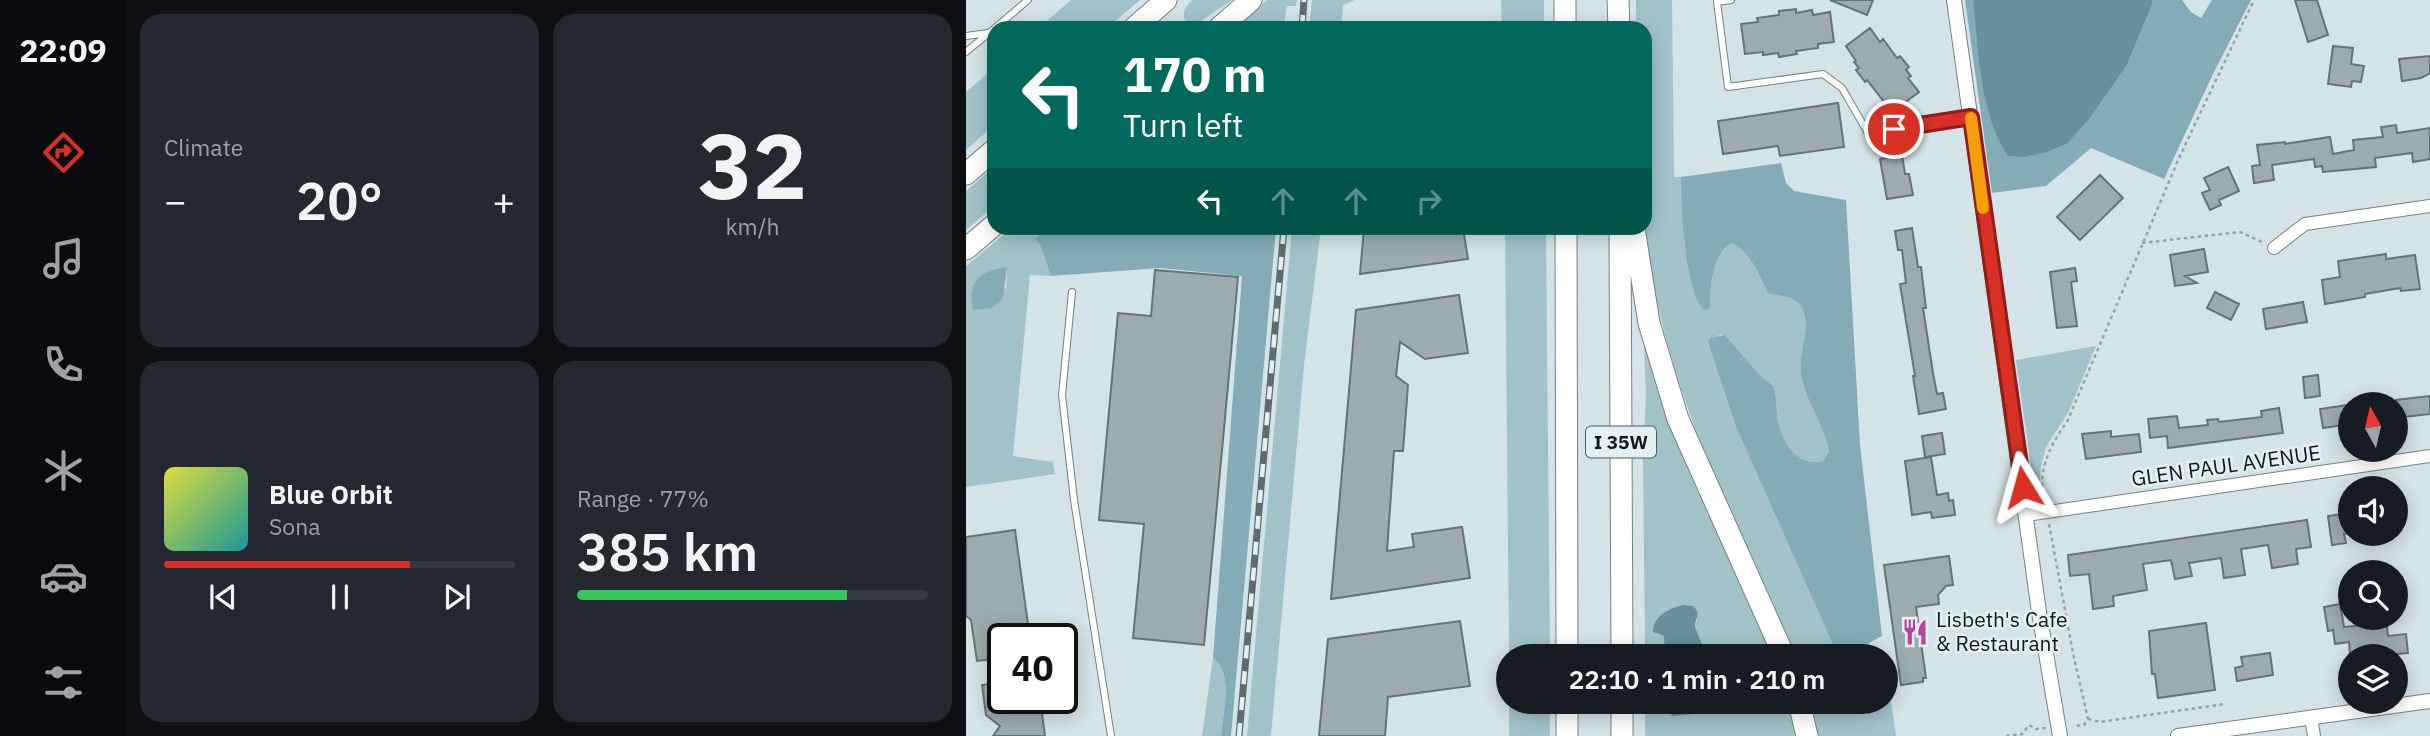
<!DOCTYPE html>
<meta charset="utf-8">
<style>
:root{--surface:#171b24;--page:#242831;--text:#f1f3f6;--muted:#9ea1a6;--line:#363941;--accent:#d93025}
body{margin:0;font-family:"IBM Plex Sans",sans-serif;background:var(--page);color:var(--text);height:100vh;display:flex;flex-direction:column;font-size:26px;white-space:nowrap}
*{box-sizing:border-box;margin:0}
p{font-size:23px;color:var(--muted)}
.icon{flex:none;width:38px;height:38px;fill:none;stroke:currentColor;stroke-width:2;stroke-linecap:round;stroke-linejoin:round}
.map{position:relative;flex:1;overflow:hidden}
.details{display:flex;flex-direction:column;gap:14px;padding:14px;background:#0d0f14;width:840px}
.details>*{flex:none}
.hud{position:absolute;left:21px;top:21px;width:665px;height:214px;border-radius:21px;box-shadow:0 4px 18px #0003;background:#00695c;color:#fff;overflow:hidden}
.needle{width:46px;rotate:352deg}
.controls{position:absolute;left:1372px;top:392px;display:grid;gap:14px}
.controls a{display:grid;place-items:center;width:70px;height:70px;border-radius:50%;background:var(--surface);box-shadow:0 4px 18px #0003;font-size:35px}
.speed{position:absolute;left:21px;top:623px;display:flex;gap:14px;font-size:35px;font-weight:700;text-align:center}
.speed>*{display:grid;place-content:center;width:91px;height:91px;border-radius:50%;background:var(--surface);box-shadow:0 4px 18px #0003;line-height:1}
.speed .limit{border:4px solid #111;border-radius:10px;background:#fff;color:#111}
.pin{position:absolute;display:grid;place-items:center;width:60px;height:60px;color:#fff;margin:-30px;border:4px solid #fff;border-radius:50%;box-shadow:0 2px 7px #0007}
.me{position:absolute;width:77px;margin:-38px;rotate:352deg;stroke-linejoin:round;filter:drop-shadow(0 0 5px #0008)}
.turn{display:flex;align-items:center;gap:24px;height:147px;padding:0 21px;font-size:32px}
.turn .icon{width:91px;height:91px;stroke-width:2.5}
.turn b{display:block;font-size:49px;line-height:60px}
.lanes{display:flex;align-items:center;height:66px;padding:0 21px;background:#0003;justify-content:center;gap:35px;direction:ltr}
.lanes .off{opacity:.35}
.big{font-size:52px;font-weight:600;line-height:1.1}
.details .tile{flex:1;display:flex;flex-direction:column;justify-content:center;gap:10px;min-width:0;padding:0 24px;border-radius:21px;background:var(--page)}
.details .dial{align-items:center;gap:0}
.dial b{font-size:91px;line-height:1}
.song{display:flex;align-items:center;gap:21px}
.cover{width:84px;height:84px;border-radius:10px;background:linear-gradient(135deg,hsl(60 70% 55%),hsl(180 70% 35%))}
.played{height:7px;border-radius:4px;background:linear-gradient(90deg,var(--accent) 70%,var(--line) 70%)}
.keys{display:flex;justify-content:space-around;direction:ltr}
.heat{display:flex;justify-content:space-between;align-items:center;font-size:38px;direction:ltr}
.charge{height:10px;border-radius:5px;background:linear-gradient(90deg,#34c759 77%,var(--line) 0)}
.details .tiles{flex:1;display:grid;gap:14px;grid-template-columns:repeat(2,1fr)}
.trip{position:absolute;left:530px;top:644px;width:402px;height:70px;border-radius:35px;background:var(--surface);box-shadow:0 4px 18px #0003;font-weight:600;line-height:70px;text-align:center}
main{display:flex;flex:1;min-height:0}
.dock{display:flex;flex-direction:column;width:126px;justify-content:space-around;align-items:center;background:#090b0e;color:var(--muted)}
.dock .icon{width:49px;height:49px}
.dock .active{color:var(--accent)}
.dock b{font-size:32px;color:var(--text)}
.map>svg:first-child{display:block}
.green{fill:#a2c2ca;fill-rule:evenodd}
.forest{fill:#83acb6}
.water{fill:#67909a}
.building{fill:#9dabae;stroke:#667376;stroke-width:2}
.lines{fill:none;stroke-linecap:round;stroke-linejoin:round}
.service-casing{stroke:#738084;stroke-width:8}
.minor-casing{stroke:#738084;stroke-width:14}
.tertiary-casing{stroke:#738084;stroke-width:16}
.motorway-casing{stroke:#738084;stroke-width:23}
.path{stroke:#96a2a5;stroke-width:2.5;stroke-dasharray:3.5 3.5;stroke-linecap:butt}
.service{stroke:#fff;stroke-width:6}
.minor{stroke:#fff;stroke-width:12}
.tertiary{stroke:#fff;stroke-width:14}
.motorway{stroke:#fff;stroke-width:21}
.rail-casing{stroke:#616b6d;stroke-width:7}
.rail{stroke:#e2f0f4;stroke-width:4.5;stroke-dasharray:13;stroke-linecap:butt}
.route-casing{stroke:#8d1f18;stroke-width:18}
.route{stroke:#d93025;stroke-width:12}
.slow{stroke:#f59e0b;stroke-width:12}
.labels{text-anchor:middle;stroke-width:5;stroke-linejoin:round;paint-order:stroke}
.shield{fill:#e2f0f4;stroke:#50595b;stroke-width:2}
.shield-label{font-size:19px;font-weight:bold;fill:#121819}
.street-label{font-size:21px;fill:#121819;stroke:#e2f0f4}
.poi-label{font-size:21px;fill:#121819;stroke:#e2f0f4;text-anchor:start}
</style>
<main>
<nav class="dock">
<b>22:09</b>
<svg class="icon active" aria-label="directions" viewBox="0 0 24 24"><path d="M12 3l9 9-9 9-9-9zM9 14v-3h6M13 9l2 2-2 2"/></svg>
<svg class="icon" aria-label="music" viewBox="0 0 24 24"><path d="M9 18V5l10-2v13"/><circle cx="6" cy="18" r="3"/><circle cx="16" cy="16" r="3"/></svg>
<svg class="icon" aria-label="phone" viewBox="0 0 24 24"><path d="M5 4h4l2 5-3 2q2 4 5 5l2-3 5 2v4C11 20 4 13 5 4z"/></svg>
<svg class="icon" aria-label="climate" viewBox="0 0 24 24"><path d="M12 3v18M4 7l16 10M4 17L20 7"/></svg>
<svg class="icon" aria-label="car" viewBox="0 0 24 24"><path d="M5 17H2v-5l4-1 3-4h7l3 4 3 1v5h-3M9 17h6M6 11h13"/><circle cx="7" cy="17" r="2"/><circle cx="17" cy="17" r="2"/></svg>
<svg class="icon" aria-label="filters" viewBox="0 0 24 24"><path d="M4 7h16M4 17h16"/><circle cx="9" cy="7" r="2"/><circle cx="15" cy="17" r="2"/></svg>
</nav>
<section class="details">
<div class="tiles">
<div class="tile"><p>Climate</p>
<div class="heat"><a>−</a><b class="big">20°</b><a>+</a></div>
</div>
<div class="tile dial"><b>32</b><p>km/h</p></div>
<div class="tile">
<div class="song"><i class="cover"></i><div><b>Blue Orbit</b><p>Sona</p></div></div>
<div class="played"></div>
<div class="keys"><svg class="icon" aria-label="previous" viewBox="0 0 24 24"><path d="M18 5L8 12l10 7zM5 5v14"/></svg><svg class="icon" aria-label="pause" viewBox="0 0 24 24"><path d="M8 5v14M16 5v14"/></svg><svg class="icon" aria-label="next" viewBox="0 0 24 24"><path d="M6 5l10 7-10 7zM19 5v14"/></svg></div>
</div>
<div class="tile"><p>Range · 77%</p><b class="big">385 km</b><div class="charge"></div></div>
</div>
</section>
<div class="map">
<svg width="1464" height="736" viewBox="0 0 1464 736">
<rect width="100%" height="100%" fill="#d4e3e7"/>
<path class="green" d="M 105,0 L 174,0 L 141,28 L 73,28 Z
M 226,0 L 266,0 L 226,27 L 221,25 C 215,13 218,9 226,0 Z
M 301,0 L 331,0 L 330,6 L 321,6 L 317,28 L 271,28 Z
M 346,0 L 389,0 L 377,5 L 375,28 L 343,28 Z
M 535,0 L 578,0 L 578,28 L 536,28 Z
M 670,0 L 706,0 L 708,177 L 715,177 L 718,242 L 727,285 L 744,308 C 744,286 746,257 765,243 C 784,250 793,276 802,293 C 811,296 827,296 833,304 C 849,324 831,351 835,374 C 839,401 858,424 863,451 L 857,461 C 831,467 817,445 812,421 C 810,410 811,399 808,387 L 793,374 L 759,335 L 754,335 L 742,342 L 770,427 L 872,656 L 829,656 C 767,519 696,382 679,231 C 677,208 679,184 679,161 C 679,117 679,72 679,28 L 670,28 Z
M 28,68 L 28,125 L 0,150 L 0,92 Z
M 28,167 L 28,206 L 0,230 L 0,191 Z
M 46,228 L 82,228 L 75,231 L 69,240 L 74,245 L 85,276 L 64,275 L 47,456 L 87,462 L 89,474 L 0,487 L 0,266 ZM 41,268 L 40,289 L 5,291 L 15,276 Z
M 326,228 L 355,228 L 338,365 L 305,736 L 281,736 Z
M 539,228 L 580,228 L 584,656 L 543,656 Z
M 677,326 L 738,500 L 807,656 L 741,656 L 729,627 L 731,619 L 727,606 C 715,605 707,607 697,614 L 690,634 L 698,635 L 699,656 L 679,656 L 677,458 L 680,396 Z
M 1130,346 L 1102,413 L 1080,447 L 1075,466 L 1073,494 L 1068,487 L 1050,360 Z
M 247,658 C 268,672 257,713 255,736 L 236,736 Z
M 921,673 L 930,736 L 851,736 L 843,702 L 920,702 Z
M 543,702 L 584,702 L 584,736 L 543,736 Z
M 679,702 L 700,702 L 701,707 L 754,708 L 753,702 L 825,702 L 833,736 L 679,736 Z"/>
<path class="forest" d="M 999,0 L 1007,0 L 1015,63 L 1102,143 L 1125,117 L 1161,65 L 1186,5 L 1186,0 L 1216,0 L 1225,12 L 1235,18 L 1246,0 L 1285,0 L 1247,74 L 1198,179 L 1125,148 L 1080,186 L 1026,193 Z
M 815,163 L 820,183 L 828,191 L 880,200 L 894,445 L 916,636 L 903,643 L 902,656 L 872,656 L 770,427 L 742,342 L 744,338 L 759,335 L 793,374 L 808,387 C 811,399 810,410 812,421 C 817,445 832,467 857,461 L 863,451 C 858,424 839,401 835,374 C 831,351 849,324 833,304 C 827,296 811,296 802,293 C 793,276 784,250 765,243 C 746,256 744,287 744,308 L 738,310 C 718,289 715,206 715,177 Z
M 82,228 L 310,228 L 265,736 L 255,736 C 257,713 268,672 247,658 L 276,276 L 194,268 L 85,276 L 74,245 L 69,240 L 75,231 Z
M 41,267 L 37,299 L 26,308 L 7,310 C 1,282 13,271 41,267 Z"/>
<path class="water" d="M 1007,0 L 1186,0 L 1186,5 L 1161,65 L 1125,117 L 1102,143 L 1081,152 L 1057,157 L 1042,156 C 1013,112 1013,51 1007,0 Z
M 718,605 L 727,606 C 736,615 729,617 729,627 L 741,656 L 699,656 L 698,636 L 687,632 C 687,616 703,608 718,605 Z
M 700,702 L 753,702 L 755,709 L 749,712 L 706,716 L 703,712 Z"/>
<path class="building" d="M 864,0 L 907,0 L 901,15 Z
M 1329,0 L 1351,0 L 1362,35 L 1342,42 Z
M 830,9 L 830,13 L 846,10 L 847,15 L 864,12 L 868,42 L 852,44 L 852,48 L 830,51 L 831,54 L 813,57 L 812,53 L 797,55 L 797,52 L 779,54 L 775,24 L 792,22 L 791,18 L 813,15 L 813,11 Z
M 904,28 L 914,42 L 917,39 L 931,58 L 934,56 L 943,67 L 940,70 L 945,76 L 942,78 L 953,92 L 926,112 L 901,80 L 899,82 L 890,70 L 893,68 L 888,62 L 890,61 L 880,46 Z
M 1367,46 L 1387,48 L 1385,64 L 1398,66 L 1395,82 L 1386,81 L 1385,87 L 1362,84 Z
M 1464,56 L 1464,73 L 1455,78 L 1436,81 L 1433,59 Z
M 872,103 L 878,147 L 814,156 L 812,146 L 757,154 L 752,121 Z
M 1430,125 L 1431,133 L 1464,128 L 1464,159 L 1447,162 L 1446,153 L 1409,158 L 1410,167 L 1357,172 L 1356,166 L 1349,167 L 1348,159 L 1306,165 L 1308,180 L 1288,183 L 1286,166 L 1294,165 L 1291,145 L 1319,142 L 1319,144 L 1364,137 L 1367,154 L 1388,150 L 1387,140 L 1417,137 L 1415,127 Z
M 936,155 L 939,174 L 943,174 L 947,195 L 921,199 L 914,159 Z
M 1262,167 L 1273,191 L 1253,200 L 1255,205 L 1244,210 L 1236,193 L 1244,190 L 1238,178 Z
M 1134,175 L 1157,198 L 1114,240 L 1091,217 Z
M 398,228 L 497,228 L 502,259 L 394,274 Z
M 946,228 L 952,267 L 955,267 L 960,308 L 957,308 L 967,373 L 971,394 L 977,393 L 980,409 L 953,414 L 947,376 L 949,376 L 934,284 L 940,283 L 936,250 L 932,250 L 929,231 Z
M 1238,249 L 1242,272 L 1219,276 L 1231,283 L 1209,286 L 1204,255 Z
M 1420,254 L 1420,259 L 1449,255 L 1454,289 L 1435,291 L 1434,288 L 1399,294 L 1399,297 L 1359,304 L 1356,280 L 1374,277 L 1372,261 Z
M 1109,268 L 1111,281 L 1105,282 L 1111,326 L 1091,328 L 1084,272 Z
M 189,270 L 272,277 L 238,645 L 167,638 L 178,524 L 133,520 L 152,313 L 185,316 Z
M 1249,292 L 1273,304 L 1265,320 L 1241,308 Z
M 493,295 L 502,353 L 459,359 L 434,342 L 430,376 L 442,385 L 437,451 L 428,451 L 421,551 L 448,547 L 446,534 L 496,527 L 504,578 L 365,599 L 390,310 Z
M 1337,302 L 1341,322 L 1300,329 L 1297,309 Z
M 1352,375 L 1354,396 L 1339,398 L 1337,377 Z
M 1464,396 L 1464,414 L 1430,418 L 1430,400 Z
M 1382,405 L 1384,424 L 1357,428 L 1354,409 Z
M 1313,408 L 1317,433 L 1202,448 L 1201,436 L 1184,438 L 1182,419 L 1211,416 L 1213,428 L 1242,425 L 1241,420 L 1252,419 L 1253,422 L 1296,417 L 1295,411 Z
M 1145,431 L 1145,437 L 1173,434 L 1175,452 L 1120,459 L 1116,434 Z
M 976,433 L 979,454 L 959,457 L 956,436 Z
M 965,457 L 971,495 L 982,493 L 983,501 L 987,500 L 989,515 L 966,518 L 965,512 L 946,515 L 939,461 Z
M 1384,513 L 1384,533 L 1378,534 L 1380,543 L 1366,545 L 1362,516 Z
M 1341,520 L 1345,547 L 1330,549 L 1332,564 L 1306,568 L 1302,545 L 1275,549 L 1279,575 L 1258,578 L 1255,558 L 1223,563 L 1226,576 L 1209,579 L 1205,560 L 1177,564 L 1181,590 L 1147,596 L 1148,606 L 1127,609 L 1123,574 L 1104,576 L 1102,555 Z
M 49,530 L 64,639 L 37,639 L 37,658 L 11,661 L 5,620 L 0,616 L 0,537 Z
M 983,556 L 987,585 L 980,586 L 972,595 L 973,604 L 950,607 L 960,678 L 957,678 L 957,682 L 935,685 L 918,565 Z
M 1374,604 L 1378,627 L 1409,624 L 1408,618 L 1420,618 L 1422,636 L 1440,634 L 1442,653 L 1420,655 L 1419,650 L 1384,654 L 1383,642 L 1369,644 L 1367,630 L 1362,631 L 1358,607 Z
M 494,621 L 504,686 L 422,697 L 419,736 L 353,736 L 362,639 Z
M 1240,623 L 1249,690 L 1192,698 L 1189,674 L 1186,674 L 1183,631 Z
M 1304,653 L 1307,675 L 1271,681 L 1269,668 L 1277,666 L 1275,657 Z
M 37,682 L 37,698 L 74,698 L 79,736 L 27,736 L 34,726 L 20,715 L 16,685 Z"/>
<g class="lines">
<g class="service-casing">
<path id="service" d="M 765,0 L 751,2 L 762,87 L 857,74 L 876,88 L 902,133 L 1005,117
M 29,28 L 62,0
M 0,36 L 22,33
M 0,52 L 28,29
M 106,292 L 96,395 L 108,500 L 145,736"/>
</g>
<g class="minor-casing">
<path id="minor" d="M 1308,248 L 1339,224 L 1464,206
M 1061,515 L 1464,456
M 1345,718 L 1348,736"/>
</g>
<g class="tertiary-casing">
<path id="tertiary" d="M 988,0 L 1073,612 L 1094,736
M 1212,736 L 1464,701"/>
</g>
<g class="motorway-casing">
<path id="motorway" d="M 599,0 L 599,28
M 652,0 L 653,28
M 168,28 L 200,0
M 253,28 L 285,0
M 0,174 L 28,150
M 600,228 L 601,656
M 654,228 L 656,656
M 668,228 L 683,323 L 712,419 L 818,656
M 0,249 L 28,225
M 601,702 L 601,736
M 656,702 L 656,736
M 833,702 L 841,736"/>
</g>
<path class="path" d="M 1176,243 L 1274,232 L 1296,242
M 1078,500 C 1071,471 1084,445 1101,422 L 1213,158 L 1288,0
M 1083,524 L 1107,653 L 1122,719 L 1118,725 L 1107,726
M 1122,719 L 1134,722 L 1258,704
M 1040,736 L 1056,734 L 1063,725 L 1070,729 L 1080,728"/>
<use href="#service" class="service"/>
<use href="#minor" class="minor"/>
<use href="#tertiary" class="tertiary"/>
<use href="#motorway" class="motorway"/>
<g class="rail-casing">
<path id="rail" d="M 336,28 L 338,0
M 273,736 L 318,228"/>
</g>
<use href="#rail" class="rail"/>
</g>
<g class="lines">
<g class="route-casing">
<path id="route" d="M 928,129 L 1005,117 L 1057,487"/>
</g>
<use href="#route" class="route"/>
<path class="slow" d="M 1005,118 L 1017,208"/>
</g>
<defs>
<g id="restaurant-bare" transform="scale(2.1)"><path d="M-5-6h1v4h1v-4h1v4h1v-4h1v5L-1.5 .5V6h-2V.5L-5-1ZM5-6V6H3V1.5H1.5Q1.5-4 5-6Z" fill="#b8439b" stroke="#e2f0f4" stroke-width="2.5" paint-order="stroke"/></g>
</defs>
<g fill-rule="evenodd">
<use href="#restaurant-bare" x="949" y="632"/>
</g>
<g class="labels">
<rect class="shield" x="620" y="426.5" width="70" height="31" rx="5"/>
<g class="shield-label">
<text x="655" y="449">I 35W</text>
</g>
<g class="street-label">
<text transform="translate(1260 466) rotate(-8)" y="7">GLEN PAUL AVENUE</text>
</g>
<g class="poi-label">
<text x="970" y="627">Lisbeth's Cafe<tspan x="970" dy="24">&amp; Restaurant</tspan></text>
</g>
</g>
</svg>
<div class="controls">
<a><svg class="needle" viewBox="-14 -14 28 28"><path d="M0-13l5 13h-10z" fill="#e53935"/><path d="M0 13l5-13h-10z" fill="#9ea1a6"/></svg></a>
<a><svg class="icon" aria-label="sound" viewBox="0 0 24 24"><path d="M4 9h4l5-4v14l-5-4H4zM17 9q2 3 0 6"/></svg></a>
<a><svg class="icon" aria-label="search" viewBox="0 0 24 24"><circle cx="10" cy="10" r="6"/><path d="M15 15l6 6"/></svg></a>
<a><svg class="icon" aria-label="layers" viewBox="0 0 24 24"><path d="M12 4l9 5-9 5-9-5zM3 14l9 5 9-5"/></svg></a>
</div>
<div class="speed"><div class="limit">40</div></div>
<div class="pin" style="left:928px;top:129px;background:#d93025"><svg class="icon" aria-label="arrive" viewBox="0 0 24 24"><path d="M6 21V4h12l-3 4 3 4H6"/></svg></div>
<svg class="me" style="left:1057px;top:487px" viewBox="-20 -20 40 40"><path d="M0-17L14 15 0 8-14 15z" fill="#d93025" stroke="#fff" stroke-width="4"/></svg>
<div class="trip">22:10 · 1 min · 210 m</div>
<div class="hud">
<div class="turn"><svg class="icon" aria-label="left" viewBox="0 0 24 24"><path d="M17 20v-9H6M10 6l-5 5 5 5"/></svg><div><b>170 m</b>Turn left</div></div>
<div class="lanes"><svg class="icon" aria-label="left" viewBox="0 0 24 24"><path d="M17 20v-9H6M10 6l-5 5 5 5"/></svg><svg class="icon off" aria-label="ahead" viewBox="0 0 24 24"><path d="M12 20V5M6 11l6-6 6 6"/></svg><svg class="icon off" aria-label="ahead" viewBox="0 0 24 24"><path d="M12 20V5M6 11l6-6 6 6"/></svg><svg class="icon off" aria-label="right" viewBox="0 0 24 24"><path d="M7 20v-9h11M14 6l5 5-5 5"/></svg></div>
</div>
</div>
</main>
